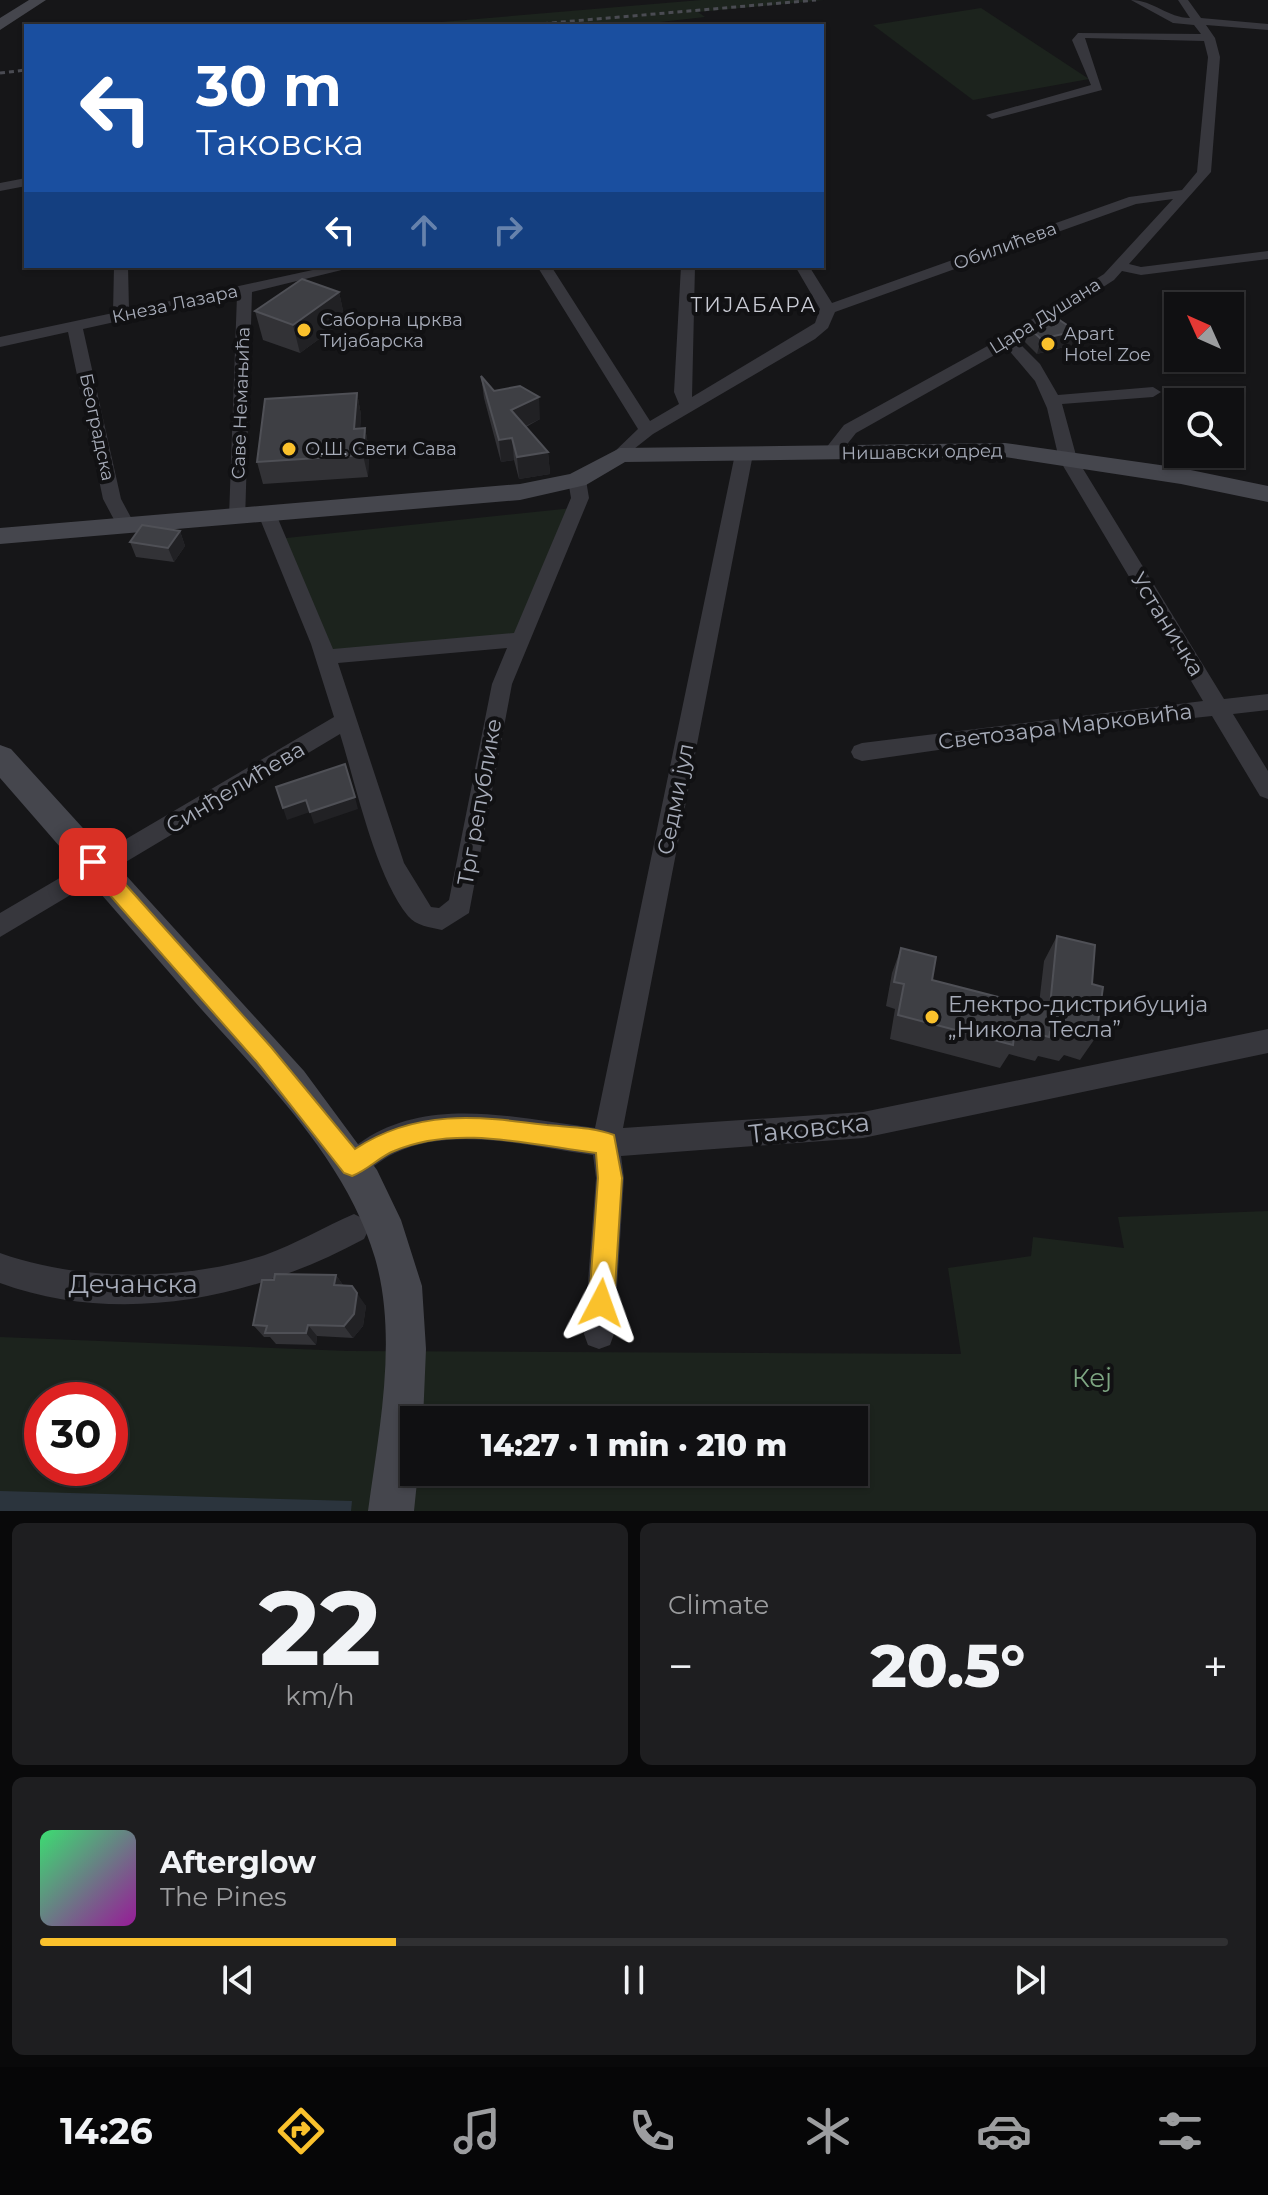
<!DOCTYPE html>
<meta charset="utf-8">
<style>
:root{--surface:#101012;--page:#1e1e20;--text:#f1f3f6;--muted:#9c9d9f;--line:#303032;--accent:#fac12c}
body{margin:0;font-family:Montserrat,sans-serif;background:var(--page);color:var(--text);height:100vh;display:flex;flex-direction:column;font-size:30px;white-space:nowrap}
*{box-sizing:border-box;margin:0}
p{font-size:26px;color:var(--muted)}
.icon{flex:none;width:44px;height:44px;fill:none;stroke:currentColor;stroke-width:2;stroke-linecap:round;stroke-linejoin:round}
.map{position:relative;height:1511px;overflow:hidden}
.panel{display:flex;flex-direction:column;gap:12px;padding:12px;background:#09090a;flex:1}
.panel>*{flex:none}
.hud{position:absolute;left:24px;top:24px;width:800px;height:244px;border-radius:0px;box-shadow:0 2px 6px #0004,0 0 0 2px var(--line);background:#1a4fa0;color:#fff;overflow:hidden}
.needle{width:52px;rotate:315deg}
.buttons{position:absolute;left:1164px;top:292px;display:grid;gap:16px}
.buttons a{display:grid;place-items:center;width:80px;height:80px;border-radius:0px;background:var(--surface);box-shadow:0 2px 6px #0004,0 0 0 2px var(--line);font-size:40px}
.speed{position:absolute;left:24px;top:1382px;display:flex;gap:16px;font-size:40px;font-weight:700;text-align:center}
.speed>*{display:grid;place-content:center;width:104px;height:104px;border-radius:50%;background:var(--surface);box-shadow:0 2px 6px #0004,0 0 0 2px var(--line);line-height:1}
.speed .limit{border:12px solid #d22;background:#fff;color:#111}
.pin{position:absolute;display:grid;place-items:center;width:68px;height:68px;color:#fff;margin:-34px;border-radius:16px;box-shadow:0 4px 12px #0006}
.me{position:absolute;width:88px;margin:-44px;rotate:4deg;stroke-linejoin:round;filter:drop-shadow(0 0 6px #0008)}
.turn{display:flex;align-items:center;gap:28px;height:168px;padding:0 40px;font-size:36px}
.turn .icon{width:104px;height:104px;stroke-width:2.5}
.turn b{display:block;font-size:56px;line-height:68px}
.lanes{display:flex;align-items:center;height:76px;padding:0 40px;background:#0003;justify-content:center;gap:40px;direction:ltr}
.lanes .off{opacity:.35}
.big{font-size:60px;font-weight:800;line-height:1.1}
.panel .tile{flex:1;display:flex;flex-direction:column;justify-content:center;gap:12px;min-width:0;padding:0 28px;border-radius:12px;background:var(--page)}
.panel .dial{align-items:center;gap:0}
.dial b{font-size:104px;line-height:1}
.song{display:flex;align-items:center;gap:24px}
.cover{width:96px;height:96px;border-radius:12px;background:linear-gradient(135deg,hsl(140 70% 55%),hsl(300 70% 35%))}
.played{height:8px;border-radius:4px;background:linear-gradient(90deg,var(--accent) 30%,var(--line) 30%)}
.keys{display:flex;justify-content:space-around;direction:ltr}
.heat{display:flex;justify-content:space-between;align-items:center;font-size:44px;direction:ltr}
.panel .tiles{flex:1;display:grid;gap:12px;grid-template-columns:1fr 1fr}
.tile:last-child{grid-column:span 2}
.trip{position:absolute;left:400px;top:1406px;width:468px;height:80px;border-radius:0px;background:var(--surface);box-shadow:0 2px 6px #0004,0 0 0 2px var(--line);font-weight:800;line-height:80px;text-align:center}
.menu{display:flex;height:128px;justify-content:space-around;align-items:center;background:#060607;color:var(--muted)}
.menu .icon{width:56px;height:56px}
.menu .selected{color:var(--accent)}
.menu b{font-size:36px;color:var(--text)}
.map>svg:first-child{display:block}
.green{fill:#1c231d;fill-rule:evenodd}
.water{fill:#2b343d}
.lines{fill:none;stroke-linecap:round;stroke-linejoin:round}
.street{fill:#37373d;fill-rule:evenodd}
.secondary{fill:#45464d;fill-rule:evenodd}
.rail{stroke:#4a4b52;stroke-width:3;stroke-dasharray:5 4;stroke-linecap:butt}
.wall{fill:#323236}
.shaded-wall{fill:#212124}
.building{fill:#3e3f44;stroke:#4f5056;stroke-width:2}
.route{fill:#fac12c;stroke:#a27d1d;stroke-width:2}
.poi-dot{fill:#fac12c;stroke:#111113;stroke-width:3}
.labels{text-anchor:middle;stroke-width:8;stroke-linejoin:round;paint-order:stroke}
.far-street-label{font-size:18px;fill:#a7acb9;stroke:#111113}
.far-poi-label{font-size:18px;fill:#a7acb9;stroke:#111113;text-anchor:start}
.far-neighbourhood-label{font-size:20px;letter-spacing:2px;fill:#c9cbd4;stroke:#111113}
.street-label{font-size:22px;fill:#a7acb9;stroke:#111113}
.poi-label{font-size:22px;fill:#a7acb9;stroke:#111113;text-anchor:start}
.near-street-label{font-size:26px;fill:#a7acb9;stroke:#111113}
.near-park-label{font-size:26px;fill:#7da582;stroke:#111113}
</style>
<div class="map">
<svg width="1268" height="1511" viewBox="0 0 1268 1511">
<rect width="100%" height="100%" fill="#161618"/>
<path class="green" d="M 701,0 L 824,0 L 698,12 L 705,17 L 624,26 L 394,26 Z
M 981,8 L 1089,79 L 973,100 L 873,25 Z
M 573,508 L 516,638 L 318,651 L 277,539 Z
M 1268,1211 L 1268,1511 L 0,1511 L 0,1337 L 348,1351 L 961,1354 L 948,1268 L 1031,1256 L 1033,1237 L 1124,1248 L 1118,1217 ZM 42,1400 L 110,1400 L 110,1468 L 42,1468 ZM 414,1420 L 854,1420 L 854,1472 L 414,1472 Z"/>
<path class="water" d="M 0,1491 L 352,1501 L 351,1511 L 0,1511 Z"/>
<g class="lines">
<path class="street" d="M 1131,0 C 1153,0 1168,18 1190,18 L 1178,0 L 1188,0 L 1201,18 L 1268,24 L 1268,30 L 1206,25 L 1215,38 L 1220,57 L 1211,172 L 1129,264 L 1141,267 L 1268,251 L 1268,259 L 1141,275 L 1122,271 L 1114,280 L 1018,342 L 1040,364 L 1058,395 L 1153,387 L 1161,392 L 1153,397 L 1062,404 L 1077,459 L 1224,699 L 1268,694 L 1268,710 L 1233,714 L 1268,771 L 1268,799 L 1260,796 L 1212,716 L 1063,732 L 862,761 L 854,758 L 851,752 L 854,746 L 862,743 L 1203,701 L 1059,459 L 1047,408 L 1035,381 L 1007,348 L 856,433 L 837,457 L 831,458 L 822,453 L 844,425 L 1002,338 L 1104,274 L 1173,199 L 1136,204 L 835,312 L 828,328 L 815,339 L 653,434 L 620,460 L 611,455 L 638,429 L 537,266 L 551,266 L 650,421 L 679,404 L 674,392 L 681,266 L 695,266 L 692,397 L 815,323 L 820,309 L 795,266 L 809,266 L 832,303 L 1129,197 L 1182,190 L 1197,172 L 1208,57 L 1204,41 L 1085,38 L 1102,90 L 992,119 L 986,115 L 1091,85 L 1072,40 L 1078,33 L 1201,34 L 1194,25 L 1173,23 Z
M 26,178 L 26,186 L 0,191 L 0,183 Z
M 114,266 L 128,266 L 129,310 L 331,266 L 358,266 L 252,292 L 245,521 L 238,523 L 229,517 L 237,295 L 83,329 L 121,499 L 135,525 L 126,531 L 119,529 L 103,499 L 68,332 L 0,347 L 0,337 L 113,313 Z
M 744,449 L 753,454 L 623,1128 L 863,1112 L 1268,1029 L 1268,1053 L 863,1138 L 621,1156 L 624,1178 L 614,1334 L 610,1345 L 599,1349 L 588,1345 L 584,1334 L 596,1178 L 593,1155 C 531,1147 454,1125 395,1153 C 380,1160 368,1172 352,1179 L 342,1175 L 338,1165 C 343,1152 353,1148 364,1140 C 432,1095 520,1119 595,1128 L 735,454 Z
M 577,474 L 586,480 L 589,498 L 512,684 L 469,913 L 442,930 C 430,927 416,926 408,916 C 375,875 356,785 340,734 L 0,937 L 0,913 L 334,717 L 311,644 L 258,514 L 260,510 L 274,510 L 276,514 L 333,649 L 514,633 L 571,498 L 568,480 ZM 507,648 L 492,684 L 449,900 L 439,908 L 431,907 L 404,863 L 338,663 Z
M 354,1214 L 364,1219 L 369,1229 L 364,1239 C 255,1298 121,1327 0,1283 L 0,1253 C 81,1282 184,1281 265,1255 C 296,1244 324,1227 354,1214 Z"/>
<path class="secondary" d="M 29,0 L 46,0 L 0,30 L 0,18 Z
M 1005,443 L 1181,468 L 1268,486 L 1268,502 L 1181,484 L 1005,457 L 625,462 L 586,485 L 520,500 L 0,544 L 0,528 L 520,484 L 570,474 L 620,448 Z
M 0,745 L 11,749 L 304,1071 L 377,1170 L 401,1220 L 422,1286 L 426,1349 L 423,1420 L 414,1420 L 414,1472 L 418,1472 L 414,1511 L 368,1511 C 379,1430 398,1338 375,1258 C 346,1158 262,1078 195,1002 C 130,927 65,853 0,778 Z"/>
<path class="rail" d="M 516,26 L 816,0
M 0,73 L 26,70"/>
</g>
<path class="wall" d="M 339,292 L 345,320 L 300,353 L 263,340 L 255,311 Z
M 1029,328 L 1072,345 L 1037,354 L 1025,342 Z
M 481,376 L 494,391 L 540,419 L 526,427 L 548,452 L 550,474 L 519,479 L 514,460 L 501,462 L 484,398 Z
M 357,393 L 361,415 L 360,429 L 365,428 L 369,450 L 368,477 L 263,484 L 257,462 Z
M 180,531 L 185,546 L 174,562 L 136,557 L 130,542 Z
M 1057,936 L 1092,984 L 1096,1037 L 1080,1060 L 1064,1055 L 1059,1061 L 1038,1056 L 1035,1061 L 1009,1054 L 1000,1068 L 890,1039 L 895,1009 L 886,1006 L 892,973 L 901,948 L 932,980 L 1035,1007 L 1037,1003 L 1039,1004 L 1044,961 Z
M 336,1275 L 343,1285 L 366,1306 L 363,1326 L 353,1338 L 317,1336 L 316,1345 L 276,1344 L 270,1337 L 264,1337 L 253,1325 L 274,1280 Z"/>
<path class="shaded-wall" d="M 339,292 L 345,320 L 300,353 L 293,325 Z
M 1076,331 L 1072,345 L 1037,354 L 1041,339 Z
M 357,393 L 361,415 L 359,451 L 354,429 Z
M 539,397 L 540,419 L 513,432 L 511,410 Z
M 365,428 L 369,450 L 368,477 L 363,455 Z
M 512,438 L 514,460 L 501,462 L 499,440 Z
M 548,452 L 550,474 L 519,479 L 517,457 Z
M 180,531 L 185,546 L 174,562 L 168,548 Z
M 355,797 L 358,809 L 314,824 L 310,812 Z
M 306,800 L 310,812 L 287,820 L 283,808 Z
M 336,1275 L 345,1288 L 334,1285 Z
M 357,1293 L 366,1306 L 363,1326 L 353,1338 L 344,1326 Z
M 308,1325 L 317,1336 L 316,1345 L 306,1333 Z"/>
<path class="building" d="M 302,279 L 339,292 L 293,325 L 255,311 Z
M 1052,315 L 1076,331 L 1041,339 L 1029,328 Z
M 481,376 L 494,391 L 520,386 L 539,397 L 511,410 L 548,452 L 517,457 L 512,438 L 499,440 Z
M 357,393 L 354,429 L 365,428 L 363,455 L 257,462 L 265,399 Z
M 142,525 L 180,531 L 168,548 L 130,542 Z
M 345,764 L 355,797 L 310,812 L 306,800 L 283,808 L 276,787 Z
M 1057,936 L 1095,945 L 1092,984 L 1103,987 L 1096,1037 L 1075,1031 L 1075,1038 L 1050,1032 L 1049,1037 L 1015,1028 L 1013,1045 L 898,1015 L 904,984 L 894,982 L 901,948 L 936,957 L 932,980 L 1037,1007 L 1037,1003 L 1050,1006 Z
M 275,1274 L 336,1275 L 334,1285 L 352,1286 L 357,1293 L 354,1314 L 344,1326 L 308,1325 L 306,1333 L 265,1333 L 267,1326 L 253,1325 L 262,1280 L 274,1280 Z"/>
<path class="route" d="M 93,854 L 100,856 L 271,1047 L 355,1149 C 416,1109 477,1116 547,1125 C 568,1127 594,1127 614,1135 L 622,1178 L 614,1303 L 610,1312 L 601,1316 L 592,1312 L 589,1303 L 598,1178 L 596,1153 C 532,1145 456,1124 394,1151 C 379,1157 368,1170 352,1176 L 344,1173 L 256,1061 L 86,868 L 83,862 L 86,856 Z"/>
<g class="poi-dot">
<circle cx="304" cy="330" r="8"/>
<circle cx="1048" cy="344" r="8"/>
<circle cx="289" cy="449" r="8"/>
<circle cx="932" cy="1017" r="8"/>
</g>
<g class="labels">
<g class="far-street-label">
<text transform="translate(1005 246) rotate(-20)" y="6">Обилићева</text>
<text transform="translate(175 304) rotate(-12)" y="6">Кнеза Лазара</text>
<text transform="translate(1045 316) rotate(-32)" y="6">Цара Душана</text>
<text transform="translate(241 403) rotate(-88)" y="6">Саве Немањића</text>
<text transform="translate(97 427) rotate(78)" y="6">Београдска</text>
<text transform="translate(922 452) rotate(-1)" y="6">Нишавски одред</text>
</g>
<g class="far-poi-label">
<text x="320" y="326">Саборна црква<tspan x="320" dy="21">Тијабарска</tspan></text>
<text x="1064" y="340">Apart<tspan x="1064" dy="21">Hotel Zoe</tspan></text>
<text x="305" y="455">О.Ш. Свети Сава</text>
</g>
<g class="far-neighbourhood-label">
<text x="754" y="312">ТИЈАБАРА</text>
</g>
<g class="street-label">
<text transform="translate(1168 624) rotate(58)" y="8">Устаничка</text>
<text transform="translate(1065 726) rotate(-7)" y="8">Светозара Марковића</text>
<text transform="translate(235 787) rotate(-31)" y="8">Синђелићева</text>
<text transform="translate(675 799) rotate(-79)" y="8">Седми јул</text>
<text transform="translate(479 802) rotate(-80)" y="8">Трг републике</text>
</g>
<g class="poi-label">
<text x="948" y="1012">Електро-дистрибуција<tspan x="948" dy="25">„Никола Тесла”</tspan></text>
</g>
<g class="near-street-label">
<text transform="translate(809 1128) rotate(-6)" y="9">Таковска</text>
<text x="133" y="1293">Дечанска</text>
</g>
<g class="near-park-label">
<text x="1092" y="1387">Кеј</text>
</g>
</g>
</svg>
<div class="buttons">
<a><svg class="needle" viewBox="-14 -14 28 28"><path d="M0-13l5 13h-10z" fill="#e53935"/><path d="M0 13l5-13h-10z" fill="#9c9d9f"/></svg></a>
<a><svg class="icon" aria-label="search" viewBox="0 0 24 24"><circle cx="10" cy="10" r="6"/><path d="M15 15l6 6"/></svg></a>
</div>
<div class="speed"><div class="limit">30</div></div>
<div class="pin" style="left:93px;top:862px;background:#d93025"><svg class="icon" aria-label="arrive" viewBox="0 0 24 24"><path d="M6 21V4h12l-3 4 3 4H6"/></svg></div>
<svg class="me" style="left:601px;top:1303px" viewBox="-20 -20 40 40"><path d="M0-17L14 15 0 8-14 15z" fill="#fac12c" stroke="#fff" stroke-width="4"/></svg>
<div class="trip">14:27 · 1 min · 210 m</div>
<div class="hud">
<div class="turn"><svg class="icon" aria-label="left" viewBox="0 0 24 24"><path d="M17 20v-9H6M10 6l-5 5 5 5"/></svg><div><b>30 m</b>Таковска</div></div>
<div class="lanes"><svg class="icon" aria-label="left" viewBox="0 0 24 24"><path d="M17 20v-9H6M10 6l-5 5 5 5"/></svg><svg class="icon off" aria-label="ahead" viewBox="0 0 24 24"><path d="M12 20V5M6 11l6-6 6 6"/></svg><svg class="icon off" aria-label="right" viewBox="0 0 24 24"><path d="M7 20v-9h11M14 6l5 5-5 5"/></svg></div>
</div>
</div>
<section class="panel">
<div class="tiles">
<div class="tile dial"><b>22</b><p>km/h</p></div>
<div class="tile"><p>Climate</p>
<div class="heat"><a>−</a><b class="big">20.5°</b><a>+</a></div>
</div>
<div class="tile">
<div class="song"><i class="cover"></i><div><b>Afterglow</b><p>The Pines</p></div></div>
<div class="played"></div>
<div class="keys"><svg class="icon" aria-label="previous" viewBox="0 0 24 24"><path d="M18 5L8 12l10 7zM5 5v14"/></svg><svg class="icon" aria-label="pause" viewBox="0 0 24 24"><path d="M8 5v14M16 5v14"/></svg><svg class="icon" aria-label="next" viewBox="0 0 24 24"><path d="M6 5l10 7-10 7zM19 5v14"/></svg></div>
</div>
</div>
</section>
<nav class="menu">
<b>14:26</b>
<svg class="icon selected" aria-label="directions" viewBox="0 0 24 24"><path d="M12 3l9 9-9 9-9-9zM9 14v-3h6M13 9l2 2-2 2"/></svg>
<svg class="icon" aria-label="music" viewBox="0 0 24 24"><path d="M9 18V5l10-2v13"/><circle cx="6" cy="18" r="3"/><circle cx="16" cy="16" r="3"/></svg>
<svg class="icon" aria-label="phone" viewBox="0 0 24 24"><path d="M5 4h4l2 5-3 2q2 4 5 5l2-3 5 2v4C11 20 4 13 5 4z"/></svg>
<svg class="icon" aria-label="climate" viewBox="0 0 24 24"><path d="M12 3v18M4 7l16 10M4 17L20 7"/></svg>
<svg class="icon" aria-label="car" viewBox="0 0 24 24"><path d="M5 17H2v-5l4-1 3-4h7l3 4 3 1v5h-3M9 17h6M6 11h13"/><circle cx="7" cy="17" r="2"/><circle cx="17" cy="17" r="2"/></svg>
<svg class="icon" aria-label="filters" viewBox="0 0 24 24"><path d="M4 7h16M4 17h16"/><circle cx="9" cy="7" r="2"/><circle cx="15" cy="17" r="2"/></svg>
</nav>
